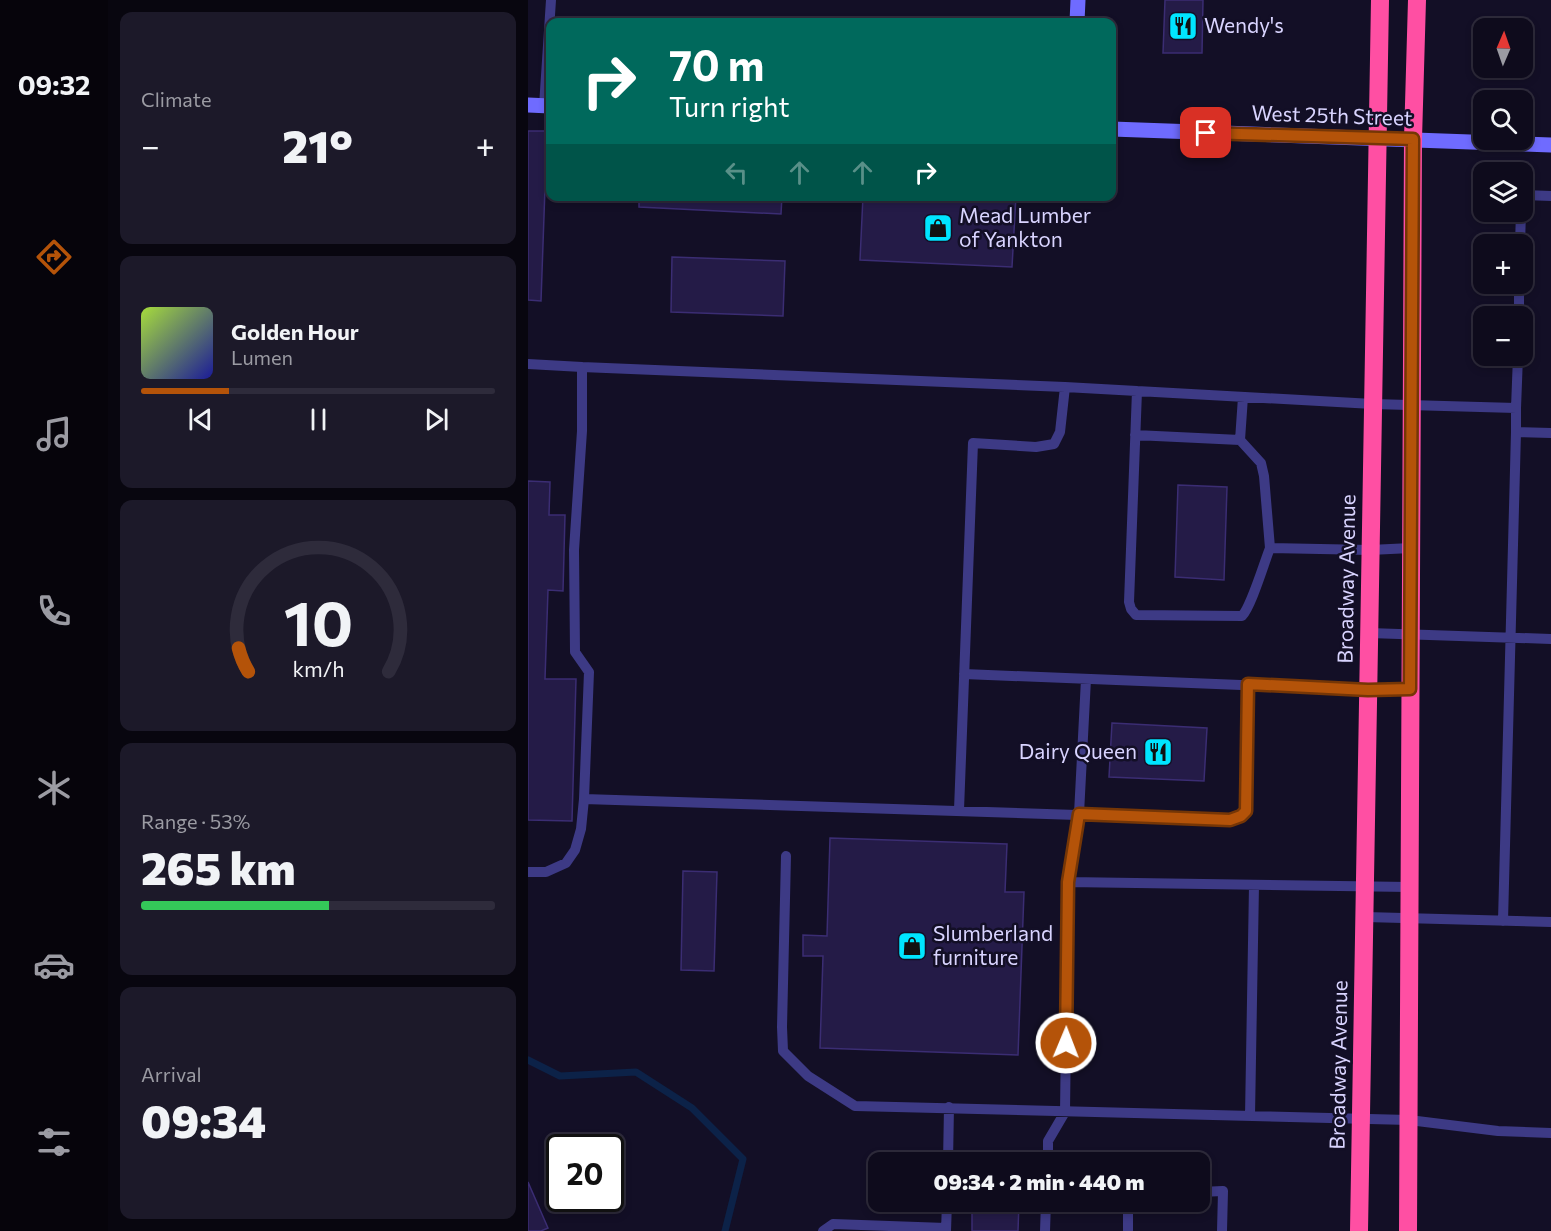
<!DOCTYPE html>
<meta charset="utf-8">
<style>
:root{--surface:#0e0b1c;--page:#1c1929;--text:#f1f3f6;--muted:#9b9ba3;--line:#2e2b3b;--accent:#b45309}
body{margin:0;font-family:Commissioner,sans-serif;background:var(--page);color:var(--text);height:100vh;display:flex;flex-direction:column;font-size:22px;white-space:nowrap}
*{box-sizing:border-box;margin:0}
p{font-size:20px;color:var(--muted)}
.icon{flex:none;width:33px;height:33px;fill:none;stroke:currentColor;stroke-width:2;stroke-linecap:round;stroke-linejoin:round}
.map{position:relative;flex:1;overflow:hidden}
.drawer{display:flex;flex-direction:column;gap:12px;padding:12px;background:#08060f;width:420px}
.drawer>*{flex:none}
.top-card{position:absolute;left:18px;top:18px;width:570px;height:183px;border-radius:12px;box-shadow:0 3px 9px #0003,0 0 0 2px var(--line);background:#00695c;color:#fff;overflow:hidden}
.needle{width:39px;rotate:2deg}
.fabs{position:absolute;left:945px;top:18px;display:grid;gap:12px}
.fabs a{display:grid;place-items:center;width:60px;height:60px;border-radius:12px;background:var(--surface);box-shadow:0 3px 9px #0003,0 0 0 2px var(--line);font-size:30px}
.speed{position:absolute;left:18px;top:1134px;display:flex;gap:12px;font-size:30px;font-weight:700;text-align:center}
.speed>*{display:grid;place-content:center;width:78px;height:78px;border-radius:50%;background:var(--surface);box-shadow:0 3px 9px #0003,0 0 0 2px var(--line);line-height:1}
.speed .limit{border:3px solid #111;border-radius:9px;background:#fff;color:#111}
.pin{position:absolute;display:grid;place-items:center;width:51px;height:51px;color:#fff;margin:-26px;border-radius:12px;box-shadow:0 3px 9px #0006}
.me{position:absolute;width:66px;margin:-33px;rotate:1deg;stroke-linejoin:round;filter:drop-shadow(0 0 4px #0008)}
.turn{display:flex;align-items:center;gap:21px;height:126px;padding:0 24px;font-size:27px}
.turn .icon{width:78px;height:78px;stroke-width:2.5}
.turn b{display:block;font-size:42px;line-height:51px}
.lanes{display:flex;align-items:center;height:57px;padding:0 24px;background:#0003;justify-content:center;gap:30px;direction:ltr}
.lanes .off{opacity:.35}
.big{font-size:45px;font-weight:800;line-height:1.1}
.drawer .tile{flex:1;display:flex;flex-direction:column;justify-content:center;gap:9px;min-width:0;padding:0 21px;border-radius:12px;background:var(--page)}
.drawer .dial{align-items:center;gap:0}
.dial svg{height:156px;overflow:visible;fill:none;stroke:var(--line);stroke-width:7;stroke-linecap:round;text-anchor:middle}
.dial text{fill:var(--text);stroke:none}
.song{display:flex;align-items:center;gap:18px}
.cover{width:72px;height:72px;border-radius:9px;background:linear-gradient(135deg,hsl(80 70% 55%),hsl(240 70% 35%))}
.played{height:6px;border-radius:3px;background:linear-gradient(90deg,var(--accent) 25%,var(--line) 25%)}
.keys{display:flex;justify-content:space-around;direction:ltr}
.heat{display:flex;justify-content:space-between;align-items:center;font-size:33px;direction:ltr}
.charge{height:9px;border-radius:4px;background:linear-gradient(90deg,#34c759 53%,var(--line) 0)}
.trip{position:absolute;left:340px;top:1152px;width:342px;height:60px;border-radius:12px;background:var(--surface);box-shadow:0 3px 9px #0003,0 0 0 2px var(--line);font-weight:800;line-height:60px;text-align:center}
main{display:flex;flex:1;min-height:0}
.menu{display:flex;flex-direction:column;width:108px;justify-content:space-around;align-items:center;background:#06040b;color:var(--muted)}
.menu .icon{width:42px;height:42px}
.menu .on{color:var(--accent)}
.menu b{font-size:27px;color:var(--text)}
.map>svg:first-child{display:block}
.lines{fill:none;stroke-linecap:round;stroke-linejoin:round}
.stream{stroke:#0c2248;stroke-width:7}
.building{fill:#241b47;stroke:#3b2d73;stroke-width:1.5}
.lane{stroke:#3d3a85;stroke-width:10}
.secondary{stroke:#6f6bff;stroke-width:15}
.highway{stroke:#ff4fa3;stroke-width:18}
.route-casing{stroke:#753606;stroke-width:15}
.route{stroke:#b45309;stroke-width:10}
.labels{text-anchor:middle;stroke-width:5;stroke-linejoin:round;paint-order:stroke}
.poi-label{font-size:21px;fill:#d9d4ff;stroke:#130f26;text-anchor:start}
.street-label{font-size:21px;fill:#d9d4ff;stroke:#130f26}
</style>
<main>
<nav class="menu">
<b>09:32</b>
<svg class="icon on" aria-label="directions" viewBox="0 0 24 24"><path d="M12 3l9 9-9 9-9-9zM9 14v-3h6M13 9l2 2-2 2"/></svg>
<svg class="icon" aria-label="music" viewBox="0 0 24 24"><path d="M9 18V5l10-2v13"/><circle cx="6" cy="18" r="3"/><circle cx="16" cy="16" r="3"/></svg>
<svg class="icon" aria-label="phone" viewBox="0 0 24 24"><path d="M5 4h4l2 5-3 2q2 4 5 5l2-3 5 2v4C11 20 4 13 5 4z"/></svg>
<svg class="icon" aria-label="climate" viewBox="0 0 24 24"><path d="M12 3v18M4 7l16 10M4 17L20 7"/></svg>
<svg class="icon" aria-label="car" viewBox="0 0 24 24"><path d="M5 17H2v-5l4-1 3-4h7l3 4 3 1v5h-3M9 17h6M6 11h13"/><circle cx="7" cy="17" r="2"/><circle cx="17" cy="17" r="2"/></svg>
<svg class="icon" aria-label="filters" viewBox="0 0 24 24"><path d="M4 7h16M4 17h16"/><circle cx="9" cy="7" r="2"/><circle cx="15" cy="17" r="2"/></svg>
</nav>
<section class="drawer">
<div class="tile"><p>Climate</p>
<div class="heat"><a>−</a><b class="big">21°</b><a>+</a></div>
</div>
<div class="tile">
<div class="song"><i class="cover"></i><div><b>Golden Hour</b><p>Lumen</p></div></div>
<div class="played"></div>
<div class="keys"><svg class="icon" aria-label="previous" viewBox="0 0 24 24"><path d="M18 5L8 12l10 7zM5 5v14"/></svg><svg class="icon" aria-label="pause" viewBox="0 0 24 24"><path d="M8 5v14M16 5v14"/></svg><svg class="icon" aria-label="next" viewBox="0 0 24 24"><path d="M6 5l10 7-10 7zM19 5v14"/></svg></div>
</div>
<div class="tile dial"><svg viewBox="0 0 100 80">
<path d="M14 69A42 42 0 1 1 86 69"/>
<path d="M14 69A42 42 0 0 1 9 57" stroke="#b45309"/>
<text x="50" y="56" font-size="32" font-weight="700">10</text>
<text x="50" y="72" font-size="11">km/h</text>
</svg></div>
<div class="tile"><p>Range · 53%</p><b class="big">265 km</b><div class="charge"></div></div>
<div class="tile"><p>Arrival</p><b class="big">09:34</b></div>
</section>
<div class="map">
<svg width="1023" height="1231" viewBox="0 0 1023 1231">
<rect width="100%" height="100%" fill="#130f26"/>
<g class="lines">
<path class="stream" d="M 0,1060 L 32,1076 L 108,1072 L 164,1108 L 215,1159 L 197,1231"/>
</g>
<path class="building" d="M 637,0 L 675,0 L 674,53 L 635,53 Z
M 0,131 L 19,131 L 13,301 L 0,300 Z
M 111,196 L 254,196 L 253,214 L 111,207 Z
M 335,196 L 488,196 L 484,267 L 332,260 Z
M 144,257 L 257,261 L 255,316 L 143,312 Z
M 0,481 L 22,482 L 21,515 L 37,515 L 35,591 L 20,590 L 17,679 L 48,679 L 44,821 L 0,820 Z
M 650,485 L 699,487 L 696,580 L 647,577 Z
M 584,723 L 679,728 L 676,781 L 581,777 Z
M 302,838 L 479,844 L 477,892 L 496,892 L 490,1055 L 292,1048 L 295,956 L 275,956 L 275,935 L 299,936 Z
M 155,871 L 189,872 L 186,971 L 153,970 Z
M 0,1182 L 20,1228 L 13,1231 L 0,1231 Z
M 444,1202 L 491,1202 L 490,1231 L 444,1231 Z"/>
<g class="lines">
<path class="lane" d="M 16,106 L 23,0
M 994,195 L 1023,196
M 992,244 L 993,212
M 991,316 L 991,284
M 0,364 L 54,367
M 609,391 L 601,602 L 603,609 L 608,615 L 714,616 C 723,607 736,563 742,548 L 842,550 L 883,548
M 988,408 L 990,356
M 607,435 L 712,440 L 715,397
M 712,440 L 733,463 L 736,476 L 742,548
M 841,633 L 1023,639
M 436,674 L 840,690 L 882,689
M 56,799 L 702,820 L 713,816 L 718,811 L 720,684
M 431,810 L 445,443 L 508,447 L 526,444 L 532,432 L 537,387 L 845,404 L 988,408 L 988,432
M 258,856 L 254,1027 L 255,1051 L 280,1076 L 327,1106 L 881,1120 L 970,1131 L 1023,1133
M 0,872 L 18,872 L 38,863 L 47,850 L 53,829 L 56,799 L 61,672 L 47,652 L 46,550 L 54,431 L 54,367 L 537,387
M 540,882 L 881,887
M 837,917 L 1023,922
M 975,921 L 988,432 L 1023,433
M 722,1116 L 726,885
M 420,1162 L 421,1107
M 520,1162 L 520,1141 L 537,1112 L 540,882 L 551,814 L 558,679
M 672,1192 L 695,1191 L 694,1231
M 295,1231 L 305,1224 L 418,1228
M 418,1231 L 419,1202
M 517,1231 L 518,1202
M 600,1231 L 600,1202"/>
<path class="secondary" d="M 549,22 L 550,0
M 0,105 L 22,106
M 584,129 L 1023,145"/>
<path class="highway" d="M 831,1231 L 852,0
M 880,1231 L 885,139 L 889,0"/>
</g>
<g class="lines">
<g class="route-casing">
<path id="route" d="M 538,1043 L 540,882 L 551,814 L 702,820 L 713,816 L 718,811 L 720,684 L 840,690 L 882,689 L 885,139 L 678,133"/>
</g>
<use href="#route" class="route"/>
</g>
<defs>
<g id="restaurant-square" transform="scale(1.5)"><rect x="-9" y="-9" width="18" height="18" rx="4" fill="#00e5ff" stroke="#130f26"/><path d="M-5-6h1v4h1v-4h1v4h1v-4h1v5L-1.5 .5V6h-2V.5L-5-1ZM5-6V6H3V1.5H1.5Q1.5-4 5-6Z" fill="#111"/></g>
<g id="shop-square" transform="scale(1.5)"><rect x="-9" y="-9" width="18" height="18" rx="4" fill="#00e5ff" stroke="#130f26"/><path d="M-5-2.5h2.3a2.7 3.5 0 0 1 5.4 0H5L5.5 6h-11ZM-1.5-2.5h3a1.5 2.3 0 0 0-3 0Z" fill="#111"/></g>
</defs>
<g fill-rule="evenodd">
<use href="#restaurant-square" x="655" y="26"/>
<use href="#shop-square" x="410" y="228"/>
<use href="#restaurant-square" x="630" y="752"/>
<use href="#shop-square" x="384" y="946"/>
</g>
<g class="labels">
<g class="poi-label">
<text x="676" y="33">Wendy's</text>
<text x="431" y="223">Mead Lumber<tspan x="431" dy="24">of Yankton</tspan></text>
<text x="609" y="759" text-anchor="end">Dairy Queen</text>
<text x="405" y="941">Slumberland<tspan x="405" dy="24">furniture</tspan></text>
</g>
<g class="street-label">
<text transform="translate(804 116) rotate(2)" y="7">West 25th Street</text>
<text transform="translate(819 579) rotate(-89)" y="7">Broadway Avenue</text>
<text transform="translate(811 1065) rotate(-89)" y="7">Broadway Avenue</text>
</g>
</g>
</svg>
<div class="fabs">
<a><svg class="needle" viewBox="-14 -14 28 28"><path d="M0-13l5 13h-10z" fill="#e53935"/><path d="M0 13l5-13h-10z" fill="#9b9ba3"/></svg></a>
<a><svg class="icon" aria-label="search" viewBox="0 0 24 24"><circle cx="10" cy="10" r="6"/><path d="M15 15l6 6"/></svg></a>
<a><svg class="icon" aria-label="layers" viewBox="0 0 24 24"><path d="M12 4l9 5-9 5-9-5zM3 14l9 5 9-5"/></svg></a>
<a>+</a>
<a>−</a>
</div>
<div class="speed"><div class="limit">20</div></div>
<div class="pin" style="left:678px;top:133px;background:#d93025"><svg class="icon" aria-label="arrive" viewBox="0 0 24 24"><path d="M6 21V4h12l-3 4 3 4H6"/></svg></div>
<svg class="me" style="left:538px;top:1043px" viewBox="-20 -20 40 40"><circle r="17" fill="#b45309" stroke="#fff" stroke-width="3"/><path d="M0-11L8 9 0 5-8 9z" fill="#fff"/></svg>
<div class="trip">09:34 · 2 min · 440 m</div>
<div class="top-card">
<div class="turn"><svg class="icon" aria-label="right" viewBox="0 0 24 24"><path d="M7 20v-9h11M14 6l5 5-5 5"/></svg><div><b>70 m</b>Turn right</div></div>
<div class="lanes"><svg class="icon off" aria-label="left" viewBox="0 0 24 24"><path d="M17 20v-9H6M10 6l-5 5 5 5"/></svg><svg class="icon off" aria-label="ahead" viewBox="0 0 24 24"><path d="M12 20V5M6 11l6-6 6 6"/></svg><svg class="icon off" aria-label="ahead" viewBox="0 0 24 24"><path d="M12 20V5M6 11l6-6 6 6"/></svg><svg class="icon" aria-label="right" viewBox="0 0 24 24"><path d="M7 20v-9h11M14 6l5 5-5 5"/></svg></div>
</div>
</div>
</main>
